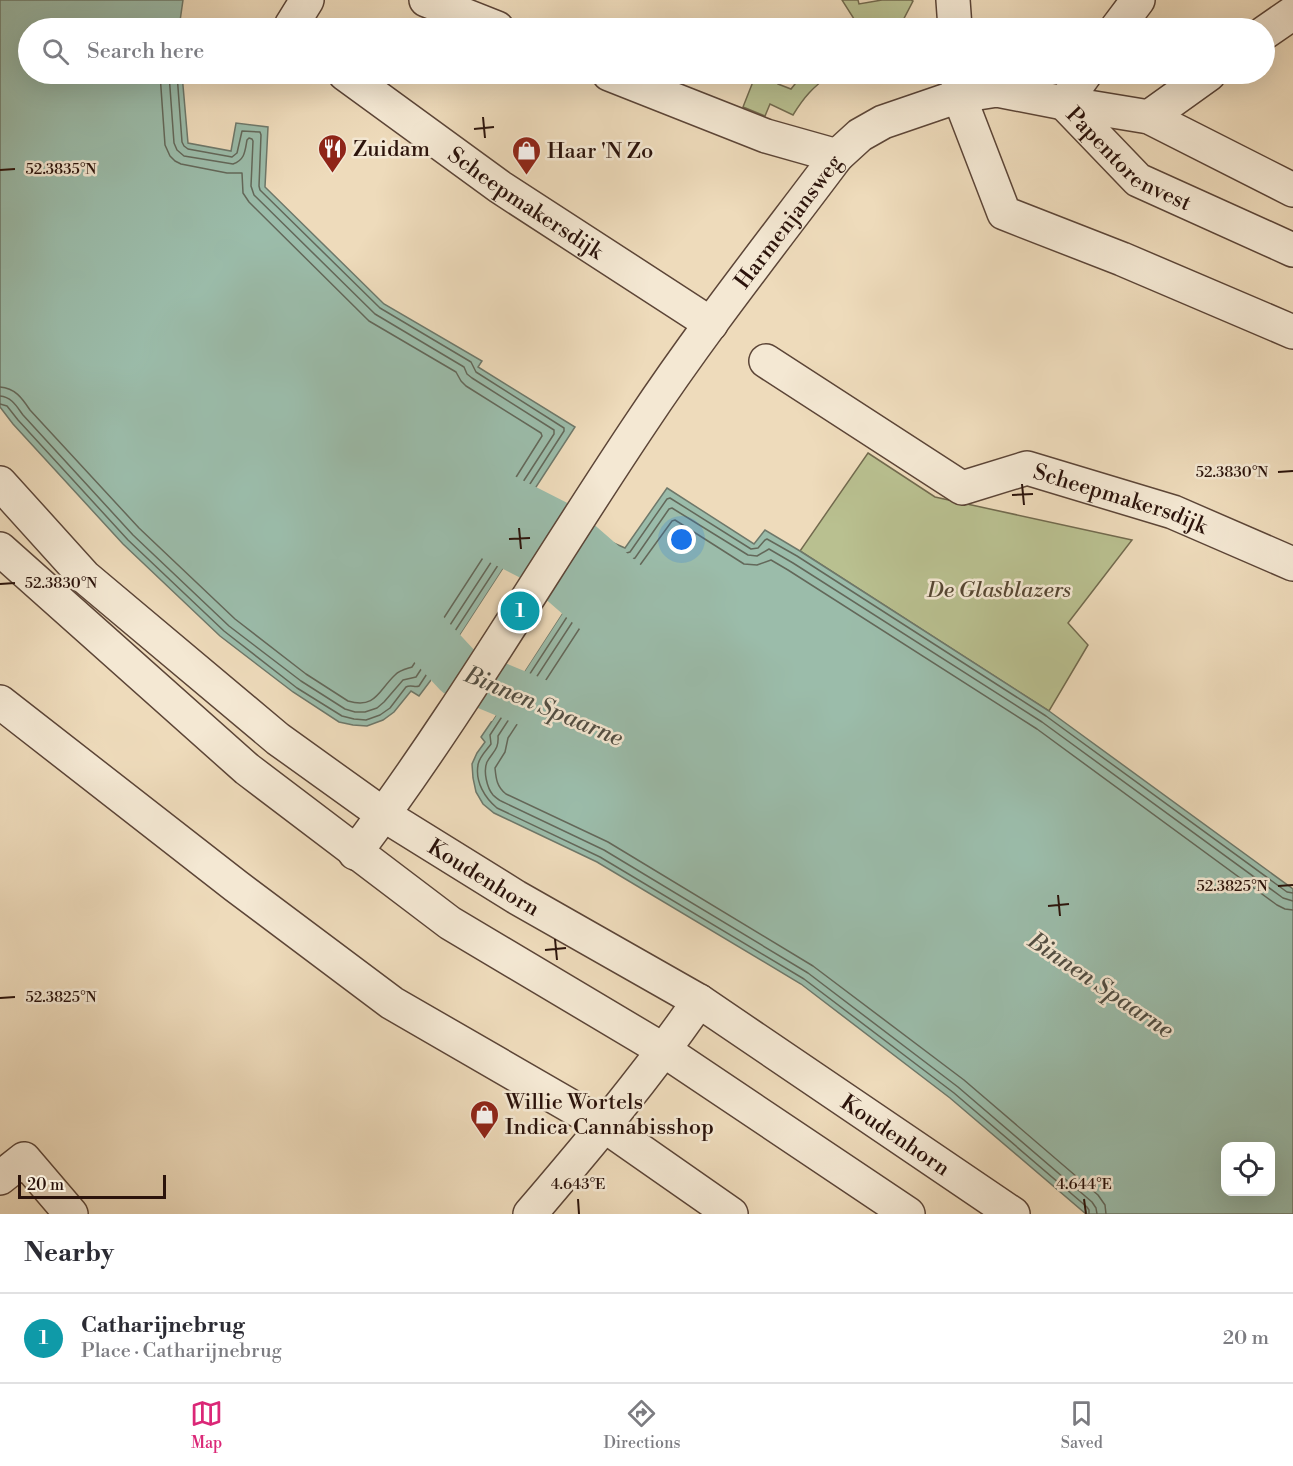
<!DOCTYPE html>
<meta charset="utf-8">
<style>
body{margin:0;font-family:"Libre Bodoni",serif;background:#f7f7f7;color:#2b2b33}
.controls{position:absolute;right:18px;bottom:18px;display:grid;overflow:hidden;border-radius:12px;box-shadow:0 6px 24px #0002}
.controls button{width:54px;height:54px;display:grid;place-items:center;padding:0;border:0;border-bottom:2px solid #e1e1e2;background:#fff;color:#2b2b33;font:30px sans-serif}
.scale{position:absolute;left:18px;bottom:15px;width:148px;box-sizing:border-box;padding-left:6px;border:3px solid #2b130b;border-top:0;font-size:16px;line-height:21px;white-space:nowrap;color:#2b130b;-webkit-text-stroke:4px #f4e8d3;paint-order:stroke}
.you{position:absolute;left:682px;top:540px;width:21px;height:21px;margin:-15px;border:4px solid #fff;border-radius:50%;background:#1a73e8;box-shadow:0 0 0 9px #1a73e833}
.badge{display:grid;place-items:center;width:39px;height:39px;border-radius:50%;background:#db2777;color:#fff;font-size:20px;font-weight:700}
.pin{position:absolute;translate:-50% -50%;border:3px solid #fff;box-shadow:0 2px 6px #0006}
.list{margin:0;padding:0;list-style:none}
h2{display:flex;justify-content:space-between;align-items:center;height:78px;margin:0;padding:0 24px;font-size:26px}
h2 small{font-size:20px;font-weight:400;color:#7c7c81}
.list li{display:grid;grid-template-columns:39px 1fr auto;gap:18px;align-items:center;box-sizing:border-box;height:90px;padding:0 24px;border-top:2px solid #e1e1e2}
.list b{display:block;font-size:22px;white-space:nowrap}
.list p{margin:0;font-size:20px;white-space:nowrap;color:#7c7c81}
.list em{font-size:20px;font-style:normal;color:#7c7c81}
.icon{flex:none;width:33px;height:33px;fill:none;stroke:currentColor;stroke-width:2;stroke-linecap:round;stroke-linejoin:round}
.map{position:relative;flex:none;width:1293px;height:1214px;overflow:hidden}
.search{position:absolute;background:#fff;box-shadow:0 6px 24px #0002;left:18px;right:18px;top:18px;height:66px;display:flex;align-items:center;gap:15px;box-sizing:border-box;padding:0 21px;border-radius:33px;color:#7c7c81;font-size:22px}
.sheet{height:168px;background:#fff}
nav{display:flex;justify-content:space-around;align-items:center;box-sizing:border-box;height:84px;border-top:2px solid #e1e1e2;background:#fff;font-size:16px;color:#7c7c81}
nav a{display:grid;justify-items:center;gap:3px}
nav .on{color:#db2777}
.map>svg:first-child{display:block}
.green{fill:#b9c090;stroke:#726a4e;stroke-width:1.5}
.water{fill:#9bbcaa;stroke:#6e786a;stroke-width:1.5;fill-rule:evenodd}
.pier{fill:#eedbbb}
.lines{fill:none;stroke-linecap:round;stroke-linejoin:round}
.shore{stroke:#63685a;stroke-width:1.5}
.canal{stroke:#9bbcaa;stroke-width:52}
.river{stroke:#9bbcaa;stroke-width:88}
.minor-casing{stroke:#5c4537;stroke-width:36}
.minor{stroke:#f4e8d3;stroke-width:33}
.ticks{fill:none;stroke:#2b130b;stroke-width:2}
.labels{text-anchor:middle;stroke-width:5;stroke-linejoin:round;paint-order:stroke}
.poi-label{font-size:22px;fill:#2b130b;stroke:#f4e8d3;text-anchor:start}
.street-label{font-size:22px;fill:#2b130b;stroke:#f4e8d3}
.park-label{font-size:22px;font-style:italic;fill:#564733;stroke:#f4e8d3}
.water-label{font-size:24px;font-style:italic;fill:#524e43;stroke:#f4e8d3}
.ticks-label{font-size:15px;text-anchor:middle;fill:#2b130b;stroke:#f4e8d3;stroke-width:5;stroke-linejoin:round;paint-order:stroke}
</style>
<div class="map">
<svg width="1293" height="1214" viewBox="0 0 1293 1214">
<rect width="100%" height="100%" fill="#eedbbb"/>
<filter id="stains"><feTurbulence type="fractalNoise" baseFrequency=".00333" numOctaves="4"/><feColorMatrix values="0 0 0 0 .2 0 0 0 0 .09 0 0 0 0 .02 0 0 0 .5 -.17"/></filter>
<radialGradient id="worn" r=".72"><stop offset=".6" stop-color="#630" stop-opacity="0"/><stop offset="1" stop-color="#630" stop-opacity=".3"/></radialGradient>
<path class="green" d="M842,0H858L859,4L882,0H911L913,1L899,28H847L856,22Z
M756,74H782L778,84L791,89L803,74H824L830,75C813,87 804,97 793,115L770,104L765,116L743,107Z
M868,453L935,497L1132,540L1068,623L1088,645L1049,711L800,551Z"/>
<path class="water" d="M0,0H183L179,28H28V74H182L188,143L231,151L236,123L268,127L265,187L384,304L482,361L478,367L575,427L534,490L548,500L431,680L419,696L411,691L394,712L383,720L367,726L353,725L339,722L293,692L220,636L123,544L13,424L0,407Z
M667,488L754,544L765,530L800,551L1049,711L1293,889V1214H1086L950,1098L801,984L597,862L494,813L483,804L476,792L473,778L472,764L477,753L485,742L481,737L492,721L609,541L625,548ZM1226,1146H1270V1192H1226Z"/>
<path class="pier" d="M548,500L550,502L432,683L431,680Z
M607,539L609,541L492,721H489Z"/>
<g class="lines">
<path class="shore" d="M0,387C15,388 22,398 30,410L139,528L235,619L306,674L348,701C376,709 378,691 395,675C400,670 406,669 412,667L516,507L512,494L513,482L542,436L541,433L466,386L461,381L456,372L369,321L249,202L243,193L242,173H227L181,164L175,161L170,156L165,145L160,74
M0,396C12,397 17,407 23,415L133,535L229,626L301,681L345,709L355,712H365L377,708L384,702L403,680L416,677L528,506C527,498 519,497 521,485L554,434V430L472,378L467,374L464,367L375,314L254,195L251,186L253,141L252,139L249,138L247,140C245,151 245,160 233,164L184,156L177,150L174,143L169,74
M0,404L7,406L18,420L128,540L224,631L297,688L342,716L354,719L366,720L380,715L390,708L406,687C411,684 415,688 419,686L538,504V501L529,493L528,487L564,431V428L476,372L471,362L380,308L260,190L259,186L261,135L260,132L242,131L237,153L232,157L188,149L184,146L182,142L177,74
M1089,1214V1210L1087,1207L954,1093L804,979L600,857L497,808C485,798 475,782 478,765C479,757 486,751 491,744L490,735L610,551L613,550L623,554L630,552L667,499L670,498L751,549L758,548L765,540L767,539L797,556L1046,716L1287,892L1293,893
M1097,1214L1096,1208L1092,1202L958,1087L808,973L604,850L501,801C500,801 494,796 493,795C487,788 483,771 487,762C493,751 499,750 498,736L613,560C621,557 625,564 635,558L669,509L672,508L748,555L757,556L769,549L793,563L1042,722L1283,898L1293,901
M1106,1214L1105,1205L1098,1195L964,1080L813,966L608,842L506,794C497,787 496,779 495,768L505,752L508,738L617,571L630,570L640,565L672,521L675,520L744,564L757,565L771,560L788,570L1037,729L1277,905L1285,909L1293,910"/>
<path class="canal" d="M397,605L459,672L577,721"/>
<path class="river" d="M417,476L547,542L678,656"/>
<defs>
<g id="minor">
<path d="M426,0L497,28"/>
<path d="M953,0L955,28"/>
<path d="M293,28L291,26L307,0"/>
<path d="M1117,28L1138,0"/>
<path d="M1264,33L1293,13"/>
<path id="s1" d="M345,74L500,187L711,324"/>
<path d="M609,74L766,136L837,156"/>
<path d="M958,74L959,96L1004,213L1122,259L1293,332"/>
<path id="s2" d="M1064,103L1138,180L1293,250"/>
<path d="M1064,103L1085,74"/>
<path d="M1149,117L1209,74"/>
<path id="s3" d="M766,361L962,488L1027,468L1173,512L1293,564"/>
<path id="s4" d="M0,483L85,577L278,739L384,815L516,897L699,1001L1013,1214"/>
<path d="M0,549L247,769L450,923L665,1051L908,1214"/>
<path d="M0,702L236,886L392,1003L605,1126L731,1214"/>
<path id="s5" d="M355,853C459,715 545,566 641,423C702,331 771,244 837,156L860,135L883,122L959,96L997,90L1064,103L1149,117L1293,190"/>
<path d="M0,1178L24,1159L71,1214"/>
<path d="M530,1214C589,1145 647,1076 699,1001"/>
</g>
</defs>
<use href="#minor" class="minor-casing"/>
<use href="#minor" class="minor"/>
</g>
<path class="ticks" d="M483,117L485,138M474,129L494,127M0,170L15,169M1278,472L1293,471M1022,484L1024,505M1012,495L1033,494M519,528L521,549M509,539L530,538M0,584L15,583M1278,886L1293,885M1058,895L1060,916M1048,906L1069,904M555,939L557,960M545,950L566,948M0,998L15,997M578,1199L579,1214M1084,1199L1086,1214"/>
<defs>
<symbol id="restaurant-pin" viewBox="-11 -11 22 30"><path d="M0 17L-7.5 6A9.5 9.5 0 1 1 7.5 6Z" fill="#8f2418" stroke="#f4e8d3"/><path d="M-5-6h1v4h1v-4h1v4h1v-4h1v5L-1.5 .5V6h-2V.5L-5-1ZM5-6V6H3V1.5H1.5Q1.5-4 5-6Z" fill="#fff"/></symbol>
<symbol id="shop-pin" viewBox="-11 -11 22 30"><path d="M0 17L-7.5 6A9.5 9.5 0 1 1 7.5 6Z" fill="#8f2418" stroke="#f4e8d3"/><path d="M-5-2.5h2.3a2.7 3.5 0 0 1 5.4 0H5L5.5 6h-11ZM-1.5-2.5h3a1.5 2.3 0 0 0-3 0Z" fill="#fff"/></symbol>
</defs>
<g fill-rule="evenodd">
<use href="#restaurant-pin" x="316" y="132" width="33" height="45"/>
<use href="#shop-pin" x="510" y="134" width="33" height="45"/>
<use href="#shop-pin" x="468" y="1098" width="33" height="45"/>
</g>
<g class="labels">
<g class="poi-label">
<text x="353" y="156">Zuidam</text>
<text x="547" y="158">Haar 'N Zo</text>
<text x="505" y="1109">Willie Wortels<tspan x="505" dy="25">Indica Cannabisshop</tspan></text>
</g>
<g class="street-label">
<text dy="8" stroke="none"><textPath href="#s2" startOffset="87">Papentorenvest</textPath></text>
<text dy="8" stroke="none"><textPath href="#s1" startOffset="222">Scheepmakersdijk</textPath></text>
<text dy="8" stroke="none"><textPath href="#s5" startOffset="766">Harmenjansweg</textPath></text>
<text dy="8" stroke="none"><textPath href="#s3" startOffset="400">Scheepmakersdijk</textPath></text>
<text dy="8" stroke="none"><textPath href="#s4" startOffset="627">Koudenhorn</textPath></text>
<text dy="8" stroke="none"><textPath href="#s4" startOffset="1113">Koudenhorn</textPath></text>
</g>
<g class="park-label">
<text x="999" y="597">De Glasblazers</text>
</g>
<g class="water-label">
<text transform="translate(544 706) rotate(23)" y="8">Binnen Spaarne</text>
<text transform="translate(1101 985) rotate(34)" y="8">Binnen Spaarne</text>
</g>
</g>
<g class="ticks-label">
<text x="61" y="174">52.3835°N</text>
<text x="1232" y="477">52.3830°N</text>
<text x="61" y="588">52.3830°N</text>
<text x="1232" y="891">52.3825°N</text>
<text x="61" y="1002">52.3825°N</text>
<text x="578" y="1189">4.643°E</text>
<text x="1084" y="1189">4.644°E</text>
</g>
<rect width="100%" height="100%" filter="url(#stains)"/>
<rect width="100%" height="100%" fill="url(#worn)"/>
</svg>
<div class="controls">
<button><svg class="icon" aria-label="locate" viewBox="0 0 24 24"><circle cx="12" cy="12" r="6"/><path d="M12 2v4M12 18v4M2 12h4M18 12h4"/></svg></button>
</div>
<div class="scale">20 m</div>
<div class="you"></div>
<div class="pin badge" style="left:520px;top:611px;background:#0f9aa8">1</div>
<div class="search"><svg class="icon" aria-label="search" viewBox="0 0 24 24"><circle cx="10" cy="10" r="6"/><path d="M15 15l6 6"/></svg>Search here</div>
</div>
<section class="sheet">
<h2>Nearby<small></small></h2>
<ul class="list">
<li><span class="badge" style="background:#0f9aa8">1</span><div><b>Catharijnebrug</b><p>Place · Catharijnebrug</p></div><em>20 m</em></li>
</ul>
</section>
<nav>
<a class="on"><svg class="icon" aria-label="map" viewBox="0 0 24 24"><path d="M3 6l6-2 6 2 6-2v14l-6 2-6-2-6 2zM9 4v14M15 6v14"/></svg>Map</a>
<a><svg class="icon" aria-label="directions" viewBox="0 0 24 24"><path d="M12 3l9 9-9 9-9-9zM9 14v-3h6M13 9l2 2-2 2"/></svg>Directions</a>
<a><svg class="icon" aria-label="saved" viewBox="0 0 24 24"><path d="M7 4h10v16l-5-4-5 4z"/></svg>Saved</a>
</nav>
